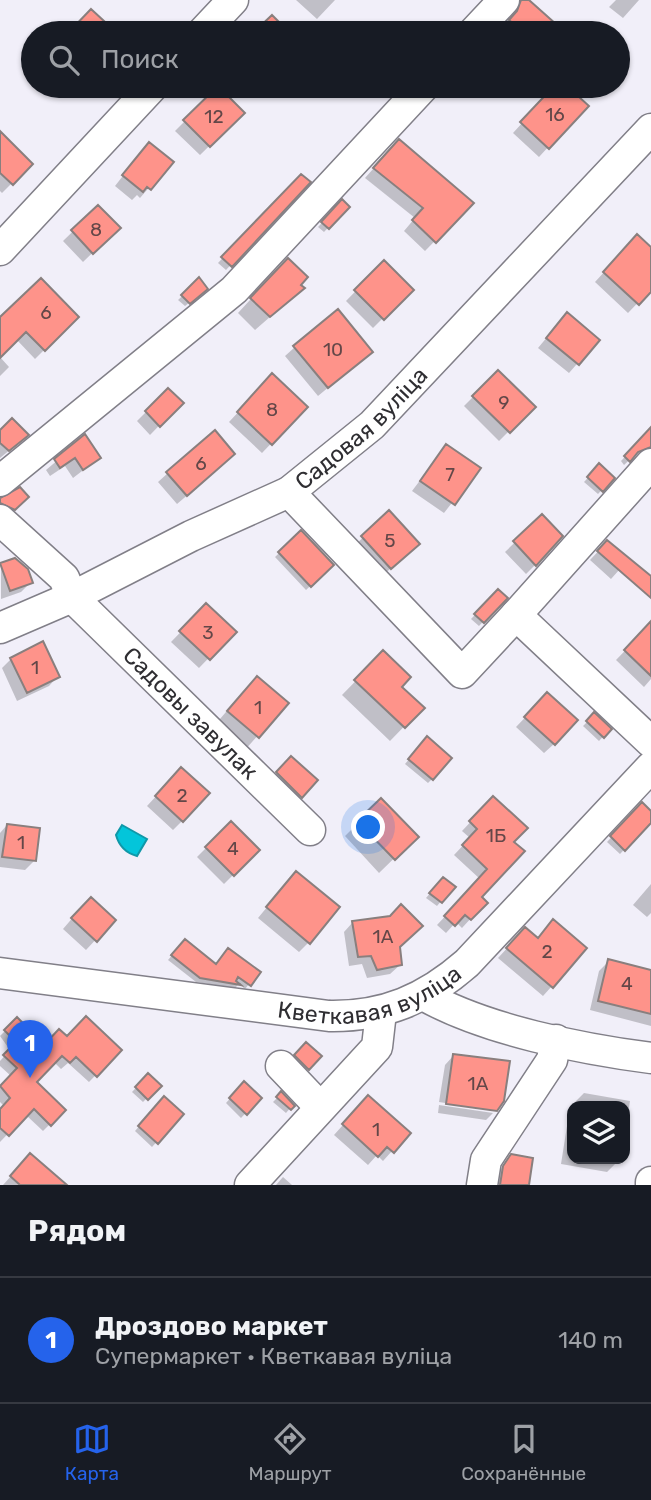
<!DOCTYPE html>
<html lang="ru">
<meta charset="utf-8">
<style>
body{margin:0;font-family:Rubik,sans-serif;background:#242831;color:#f1f3f6}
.controls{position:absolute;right:21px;bottom:21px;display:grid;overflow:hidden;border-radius:14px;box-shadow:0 2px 5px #0004}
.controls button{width:63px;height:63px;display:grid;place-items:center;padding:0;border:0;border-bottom:2px solid #363941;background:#171b24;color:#f1f3f6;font:35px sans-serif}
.you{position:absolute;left:369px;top:828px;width:24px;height:24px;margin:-18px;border:5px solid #fff;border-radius:50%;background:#1a73e8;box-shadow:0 0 0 10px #1a73e833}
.badge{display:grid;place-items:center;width:46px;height:46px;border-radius:50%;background:#2563eb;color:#fff;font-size:23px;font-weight:700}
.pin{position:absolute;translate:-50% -58px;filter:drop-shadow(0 2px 4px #0008)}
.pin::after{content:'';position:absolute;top:37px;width:24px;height:21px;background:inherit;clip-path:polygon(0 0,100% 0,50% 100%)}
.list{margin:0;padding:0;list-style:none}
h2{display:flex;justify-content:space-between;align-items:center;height:91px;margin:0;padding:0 28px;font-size:30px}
h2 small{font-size:23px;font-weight:400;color:#9ea1a6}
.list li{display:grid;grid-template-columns:46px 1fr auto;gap:21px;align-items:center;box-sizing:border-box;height:126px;padding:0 28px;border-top:2px solid #363941}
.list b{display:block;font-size:26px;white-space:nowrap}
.list p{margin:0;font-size:23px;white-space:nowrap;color:#9ea1a6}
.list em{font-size:23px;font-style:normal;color:#9ea1a6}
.icon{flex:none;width:38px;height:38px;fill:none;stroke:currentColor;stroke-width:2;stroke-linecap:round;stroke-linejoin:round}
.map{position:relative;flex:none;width:651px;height:1185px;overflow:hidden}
.search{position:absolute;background:#171b24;box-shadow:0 2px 5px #0004;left:21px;right:21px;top:21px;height:77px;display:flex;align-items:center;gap:18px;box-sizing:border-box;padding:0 24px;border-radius:38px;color:#9ea1a6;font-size:26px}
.sheet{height:217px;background:#171b24}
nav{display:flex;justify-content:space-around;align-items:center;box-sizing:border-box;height:98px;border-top:2px solid #363941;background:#171b24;font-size:19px;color:#9ea1a6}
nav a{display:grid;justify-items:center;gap:4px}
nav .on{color:#2563eb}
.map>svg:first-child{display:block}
.water{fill:#03c5da;stroke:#1098a8;stroke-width:2}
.shadow{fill:#0003}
.building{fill:#fe938a;stroke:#897f7e;stroke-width:2}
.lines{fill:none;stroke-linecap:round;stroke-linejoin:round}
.minor-casing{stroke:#817f88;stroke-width:33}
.minor{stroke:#fff;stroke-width:30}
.labels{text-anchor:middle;stroke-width:7;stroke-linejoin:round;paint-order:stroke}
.number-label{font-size:19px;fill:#634748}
.street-label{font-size:23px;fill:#2f2e32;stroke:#fefefe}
</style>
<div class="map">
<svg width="651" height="1185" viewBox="0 0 651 1185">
<rect width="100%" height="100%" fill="#f1eff9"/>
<path class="water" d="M122,825L147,839L137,856C126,853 119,846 116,835Z"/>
<path class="shadow" d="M296,0H335L317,19Z
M520,0H526L561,31L504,33L501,30Z
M616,0H639L623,18L609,7Z
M556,86H564L586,106L539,157L513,133Z
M218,88L243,113L200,155L175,131Z
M0,134L31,164L2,193L0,191Z
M390,150L472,203L425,251L404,231L415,218L365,178Z
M140,154L171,162L140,198L137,195L132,200L115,186Z
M301,176L308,182L226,270L218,263Z
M342,202L348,207L324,232L318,227Z
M98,207L118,228L83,262L63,241Z
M628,246L651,249V289L628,313L595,282Z
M384,262L411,290L373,328L346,301Z
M274,274L302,289L255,330L238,313Z
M199,280L202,293L185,306L178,300Z
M77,317L35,359L16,339L0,355V320Z
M558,324L598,340L569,373L538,348Z
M295,347L371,352L318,396L285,356Z
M0,357L9,367L0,376Z
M498,372L533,407L499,441L464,406Z
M272,376L306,407L262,453L229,422Z
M168,390L181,403L150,435L137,421Z
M0,432L17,444L0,458Z
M645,436L651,447L639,451L624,465L621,461Z
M85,437L99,458L73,478L65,466L50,476L46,470Z
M446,446L479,468L444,513L412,491Z
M224,464L177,504L158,482L168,473Z
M599,466L613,478L598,494L584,482Z
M389,513L408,553L381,577L353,547Z
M542,516L535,565L526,574L505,552Z
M301,532L332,565L306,590L275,557Z
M607,542L628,560L611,579L590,560Z
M1,565L31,582L21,592L1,599Z
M498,591L505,598L479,626L471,619Z
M206,606L234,632L199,668L171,642Z
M651,624V679L644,687L616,660Z
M383,653L400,687L422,708L390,741L342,695Z
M11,659L58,676L49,686L17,701L2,668Z
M243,692L287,703L244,751L214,726Z
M538,704L554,744L544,753L516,727Z
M594,715L610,729L599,741L583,726Z
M423,743L432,779L428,783L405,764Z
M282,767L301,796L291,806L268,783Z
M172,779L182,821L173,830L147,806Z
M493,798L512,842L479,897L485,903L462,928L456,922L446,933L437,925L480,879L454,855L470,838L462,831Z
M642,805L651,813V821L620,854L607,842Z
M359,822L416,837L379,873L345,836Z
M231,823L258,850L224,884L197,857Z
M7,825L34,861L25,870L0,867V833Z
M287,883L308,943L299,952L258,918Z
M439,883L453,887L437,906L426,898Z
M651,884V913L647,917L633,905Z
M81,908L114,920L86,950L63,929Z
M353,922L399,947L400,965L390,974L367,978L362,964L349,966L344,932Z
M525,929L537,939L544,931L552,986L543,996L498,958Z
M181,945L216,966L259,972L245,989L239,984L235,988L196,982L168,960Z
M609,961L651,972V1026L590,1010L599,971Z
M17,1019L44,1047L67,1038L120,1050L89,1082L68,1063L61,1069L54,1062L34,1082L64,1110L43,1131L26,1115L0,1142V1111L4,1106L0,1102V1088L11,1076L0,1066V1061L10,1050L0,1036Z
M306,1044L319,1056L304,1073L291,1060Z
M454,1055L508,1063L502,1101L495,1111L439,1102L445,1065Z
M148,1075L159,1086L143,1102L132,1092Z
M244,1083L260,1098L241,1118L226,1103Z
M584,1093L630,1101L625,1134V1106H572V1159H620L607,1172L561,1164L570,1107Z
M281,1094L292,1106L286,1113L273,1102Z
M164,1098L182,1114L152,1147L135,1131Z
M439,1105L493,1113L486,1120L438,1113Z
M359,1107L392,1151L383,1161L377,1155L368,1165L334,1135Z
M507,1160L527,1185H497L499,1172Z
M21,1165L50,1185H3Z
M283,1177L292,1185H276Z"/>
<path class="building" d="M521,0H529L566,33H524L509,20L517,11Z
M91,9L117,33H68Z
M272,15L290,33H253Z
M218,86L245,113L210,147L183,120Z
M554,86H567L589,106L549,149L520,122Z
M0,131L33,164L13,185L0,173Z
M399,139L474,203L436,243L412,220L423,208L373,168Z
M149,142L174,162L151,190L147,187L143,192L122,175Z
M301,174L311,182L232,267L221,257Z
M342,199L350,207L329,229L321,222Z
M98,205L121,228L93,254L71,230Z
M637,234L651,247V292L639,305L603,272Z
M288,258L308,277L301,285L305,288L270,317L250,298Z
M384,260L414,290L384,320L354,290Z
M199,277L208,289L190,304L181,295Z
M41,278L79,317L45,351L26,332L0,358V317Z
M338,309L373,352L328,388L293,346Z
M567,312L600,340L579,365L546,338Z
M498,370L536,407L510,433L472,396Z
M272,373L308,407L272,445L237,412Z
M168,388L184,403L160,427L145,411Z
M12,418L29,435L9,451L0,443V430Z
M651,427V447L638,452L630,462L624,456Z
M215,430L235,454L187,496L166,472Z
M85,434L101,458L83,470L75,458L60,468L54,459Z
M446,444L481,468L455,505L420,481Z
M599,463L615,478L603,492L587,477Z
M20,487L29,497L15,510L0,503V498Z
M389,510L420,544L391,569L361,536Z
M542,514L563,536L536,566L513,541Z
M301,530L334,565L311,587L278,552Z
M607,540L651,576V598L597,551Z
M15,558L28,569L33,583L10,591L0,563Z
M498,589L508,598L484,623L474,614Z
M206,603L237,632L210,660L179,631Z
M651,621V676L624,650Z
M43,641L60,677L27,693L10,658Z
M383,650L411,677L402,687L425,708L405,728L354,680Z
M257,676L289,703L259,738L227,711Z
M547,692L578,720L555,745L524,717Z
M594,712L612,729L604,738L586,721Z
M427,736L452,758L433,780L408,759Z
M291,756L318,780L302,798L276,772Z
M181,767L210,793L183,822L155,796Z
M493,796L528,828L514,842L525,851L482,897L488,903L471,920L465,915L455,926L444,916L487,869L462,845L477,829L469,821Z
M381,798L419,837L395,860L357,821Z
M642,802L651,811V823L625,851L610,836Z
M231,821L260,850L234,876L205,847Z
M7,824L40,828L36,861L2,857Z
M296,871L340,907L310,944L266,907Z
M443,877L456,887L442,903L429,893Z
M91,897L116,920L97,942L71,918Z
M401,904L423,926L400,947L402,965L377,970L371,956L358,957L352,921L390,916Z
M553,919L587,948L553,988L506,948L525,927L538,938Z
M185,939L216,964L228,948L261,972L251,986L238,977L236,981L241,985L200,978L171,955Z
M608,959L651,970V1014L598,1001Z
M86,1016L122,1050L97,1077L76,1057L70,1063L62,1056L37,1082L66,1110L51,1126L34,1109L9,1136L0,1128V1109L10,1098L0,1086L17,1068L3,1055L16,1042L4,1030L17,1017L44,1045L59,1029L67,1036Z
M306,1042L322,1056L309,1070L294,1055Z
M453,1054L510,1061L504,1101L497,1111L446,1104Z
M148,1073L162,1086L148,1100L135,1087Z
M244,1081L262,1098L247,1115L229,1098Z
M281,1091L295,1106L291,1110L276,1097Z
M368,1095L411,1133L394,1153L387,1147L378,1157L342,1124Z
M164,1096L184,1114L158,1144L138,1126Z
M30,1153L67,1185H20L10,1176Z
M511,1154L533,1158L529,1185H500L503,1166Z"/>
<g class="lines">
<defs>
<g id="minor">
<path d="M202,33L233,0"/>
<path d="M473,33L504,0"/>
<path d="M0,250L153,86"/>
<path d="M0,481L234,290L424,86"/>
<path d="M289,492L462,673L516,615L651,742"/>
<path id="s1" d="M0,520L64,578L72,597L310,830"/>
<path d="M516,615L651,464"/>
<path id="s2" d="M0,628L72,597L191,536L289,492L372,425L651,129"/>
<path id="s3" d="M0,973L329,1016C384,1017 426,999 467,963L651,767"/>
<path d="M425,996C486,1030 581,1049 651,1058"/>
<path d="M281,1066L320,1107"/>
<path d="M250,1185L377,1047L381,1012"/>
<path d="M482,1185L486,1160L552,1060L556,1040"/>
<path d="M651,1185V1182"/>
</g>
</defs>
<use href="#minor" class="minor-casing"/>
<use href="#minor" class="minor"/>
</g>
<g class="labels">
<g class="number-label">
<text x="555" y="121">16</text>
<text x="214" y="123">12</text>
<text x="96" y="236">8</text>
<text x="46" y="319">6</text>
<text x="333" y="356">10</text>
<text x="504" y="409">9</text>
<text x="272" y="416">8</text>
<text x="201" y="470">6</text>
<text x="450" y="481">7</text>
<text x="390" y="547">5</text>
<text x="208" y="639">3</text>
<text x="35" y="674">1</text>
<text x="258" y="714">1</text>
<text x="182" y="802">2</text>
<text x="496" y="842">1Б</text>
<text x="21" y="849">1</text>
<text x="233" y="855">4</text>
<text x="383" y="943">1А</text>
<text x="547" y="958">2</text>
<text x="627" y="990">4</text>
<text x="478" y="1090">1А</text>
<text x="376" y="1136">1</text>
</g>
<g class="street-label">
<text dy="8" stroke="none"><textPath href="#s2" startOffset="416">Садовая вуліца</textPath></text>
<text dy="8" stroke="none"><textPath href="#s1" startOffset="273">Садовы завулак</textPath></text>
<text dy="8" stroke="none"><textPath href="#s3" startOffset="376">Кветкавая вуліца</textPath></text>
</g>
</g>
</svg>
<div class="controls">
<button><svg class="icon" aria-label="layers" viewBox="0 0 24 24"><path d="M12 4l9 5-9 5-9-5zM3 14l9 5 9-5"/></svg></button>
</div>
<div class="you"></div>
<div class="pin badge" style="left:30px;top:1078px">1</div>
<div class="search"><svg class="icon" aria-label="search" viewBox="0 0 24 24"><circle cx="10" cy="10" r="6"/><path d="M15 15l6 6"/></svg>Поиск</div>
</div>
<section class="sheet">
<h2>Рядом<small></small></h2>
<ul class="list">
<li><span class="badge">1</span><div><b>Дроздово маркет</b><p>Супермаркет · Кветкавая вуліца</p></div><em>140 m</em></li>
</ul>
</section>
<nav>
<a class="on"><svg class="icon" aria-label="map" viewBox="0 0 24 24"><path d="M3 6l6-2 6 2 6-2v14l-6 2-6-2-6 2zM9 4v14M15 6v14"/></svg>Карта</a>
<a><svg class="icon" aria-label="directions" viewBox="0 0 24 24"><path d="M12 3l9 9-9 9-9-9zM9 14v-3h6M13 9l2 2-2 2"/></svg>Маршрут</a>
<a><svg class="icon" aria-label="saved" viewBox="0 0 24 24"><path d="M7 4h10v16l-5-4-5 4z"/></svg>Сохранённые</a>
</nav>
